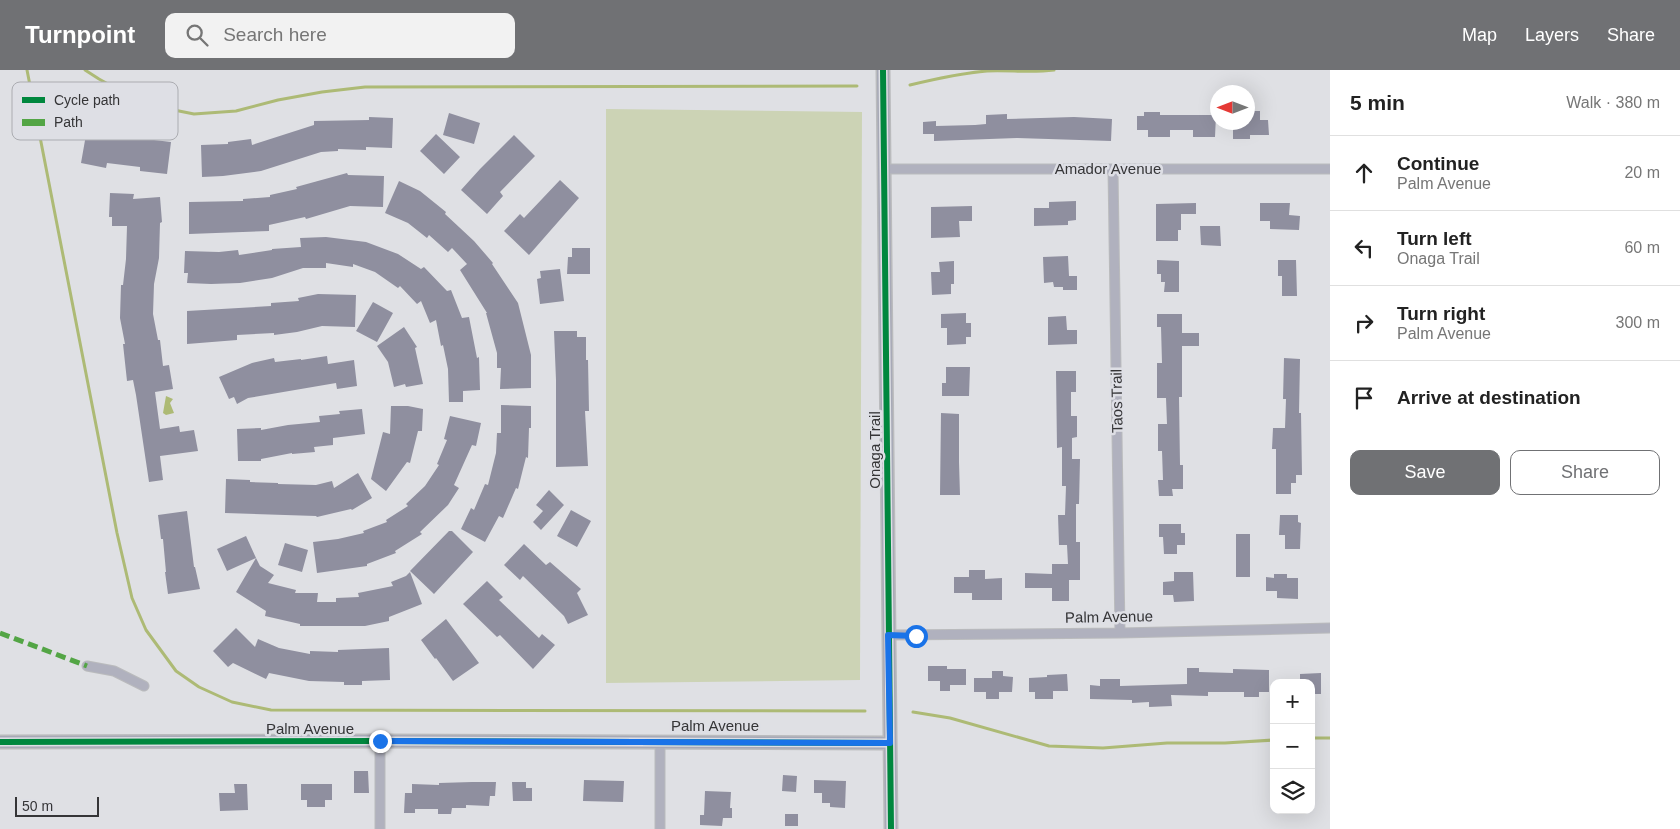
<!DOCTYPE html>
<meta charset="utf-8">
<style>
body{margin:0;font-family:Helvetica,sans-serif;background:#f2f2f2;color:#222}
.controls{position:absolute;right:15px;bottom:15px;display:grid;overflow:hidden;border-radius:10px;box-shadow:0 5px 20px #0002}
.controls button{width:45px;height:45px;display:grid;place-items:center;padding:0;border:0;border-bottom:1px solid #e0e0e0;background:#fff;color:#222;font:25px sans-serif}
.compass{position:absolute;left:1210px;top:15px;width:45px;height:45px;border-radius:50%;background:#fff;box-shadow:0 5px 20px #0002;rotate:270deg}
.scale{position:absolute;left:15px;bottom:12px;width:84px;box-sizing:border-box;padding-left:5px;border:2px solid #353537;border-top:0;font-size:14px;line-height:18px;white-space:nowrap;color:#353537;-webkit-text-stroke:4px #dedfe5;paint-order:stroke}
.stop{position:absolute;width:15px;height:15px;margin:-11px;border:4px solid #1a73e8;border-radius:50%;background:#fff}
.stop.end{background:#1a73e8;border-color:#fff;box-shadow:0 1px 5px #0008}
.list{margin:0;padding:0;list-style:none}
h2{display:flex;justify-content:space-between;align-items:center;height:65px;margin:0;padding:0 20px;font-size:21px}
h2 small{font-size:16px;font-weight:400;color:#767676}
.list li{display:grid;grid-template-columns:32px 1fr auto;gap:15px;align-items:center;box-sizing:border-box;height:75px;padding:0 20px;border-top:1px solid #e0e0e0}
.list b{display:block;font-size:19px;white-space:nowrap}
.list p{margin:0;font-size:16px;white-space:nowrap;color:#767676}
.list em{font-size:16px;font-style:normal;color:#767676}
.actions{display:flex;gap:10px;padding:15px 20px}
.actions a{flex:1;padding:11px 0;border:1px solid #707174;border-radius:10px;text-align:center;font-size:18px;color:#707174}
.actions .main{background:#707174;color:#fff}
.icon{flex:none;width:28px;height:28px;fill:none;stroke:currentColor;stroke-width:2;stroke-linecap:round;stroke-linejoin:round}
.map{position:relative;flex:none;width:1330px;height:759px;overflow:hidden}
header{display:flex;align-items:center;gap:30px;box-sizing:border-box;height:70px;padding:0 25px;background:#707174;color:#fff}
header strong{font-size:24px}
nav{display:flex;gap:28px;margin-inline-start:auto;font-size:18px}
.search{width:350px;height:45px;background:#f2f2f2;display:flex;align-items:center;gap:12px;box-sizing:border-box;padding:0 18px;border-radius:10px;color:#767676;font-size:19px}
main{display:flex}
aside{flex:1;background:#fff}
.map>svg:first-child{display:block}
.green{fill:#ccd3b5}
.water{fill:#adba75}
.lines{fill:none;stroke-linecap:round;stroke-linejoin:round}
.stream{stroke:#adba75;stroke-width:3}
.building{fill:#8f8f9f}
.street-casing{stroke:#babbbd;stroke-width:11}
.secondary-casing{stroke:#babbbd;stroke-width:15}
.street{stroke:#b0b1be;stroke-width:9}
.secondary{stroke:#a7a9b7;stroke-width:12}
.quiet{stroke:#53a545;stroke-width:5;stroke-dasharray:10 5;stroke-linecap:butt}
.cycleway-casing{stroke:#dedfe5;stroke-width:9}
.cycleway{stroke:#00873e;stroke-width:6}
.route{stroke:#1a73e8;stroke-width:6}
.labels{text-anchor:middle;stroke-width:5;stroke-linejoin:round;paint-order:stroke}
.street-label{font-size:15px;fill:#353537;stroke:#dedfe5}
.key{fill:#dedfe5;stroke:#abacb1;stroke-width:1}
.key-label{font-size:14px;fill:#353537}
</style>
<header>
<strong>Turnpoint</strong>
<div class="search"><svg class="icon" aria-label="search" viewBox="0 0 24 24"><circle cx="10" cy="10" r="6"/><path d="M15 15l6 6"/></svg>Search here</div>
<nav><a>Map</a><a>Layers</a><a>Share</a></nav>
</header>
<main>
<div class="map">
<svg width="1330" height="759" viewBox="0 0 1330 759">
<rect width="100%" height="100%" fill="#dfe0e4"/>
<path class="green" d="M606,39L862,42L860,610L606,613Z"/>
<path class="water" d="M166,326L173,329L170,333L174,343L166,345L163,343Z"/>
<g class="lines">
<path class="stream" d="M27,0L117,463L132,528L146,560L176,601L199,617L232,632L271,640L865,641
M85,0L99,9L144,34L194,44L236,41L278,30L322,22L365,17L857,16
M910,15C935,9 961,3 987,1C1010,0 1032,3 1054,0
M913,642L950,648L1049,676L1103,678L1167,673H1225L1274,670
M1311,668H1330"/>
</g>
<path class="building" d="M1248,41H1260V50H1268L1269,65H1250V69H1233V52H1248Z
M1144,42H1160V45H1216L1215,67H1193V60H1170V67H1148V60H1137V46H1144Z
M449,43L480,53L474,74L443,65Z
M1007,44V49L1074,47L1112,49L1111,71L1017,68L934,71V64H923V52L936,51V56L975,55L986,54V45Z
M369,47L393,48L392,78L366,77V80L338,79V81L321,82L261,101L223,106L202,107L201,75L228,74V72L251,69L252,75L314,55V51L369,50Z
M87,59L112,64V65L171,72L167,104L140,101V97L107,93L106,98L81,93Z
M436,64L460,87L444,104L420,81Z
M514,65L535,86L500,122L503,126L487,144L461,120L480,99Z
M347,103L348,105L384,106L383,137L350,136L306,149L305,147L269,155V161L189,164V132L243,131V129L270,127V125L297,119L296,117Z
M560,110L579,128L529,185L504,161L520,144L524,148Z
M399,111L420,121L446,142L445,144L474,171L493,193L492,194L518,233L531,285V318L500,319L501,298H497V283L486,243H487L460,200L467,194L452,178L448,182L429,165L427,168L408,153L385,143Z
M110,123L134,124L133,129L160,127L162,152L160,153L159,188L154,214L153,244L158,270H160L163,296L169,295L173,319L155,322L160,359L179,356L180,362L194,360L198,381L160,386L163,410L149,412L136,325L133,310L127,311L123,274H125L120,248L121,215H123L126,189L127,156H112V147H109Z
M1076,131V150L1068,151V155L1034,156V138H1049V132Z
M1196,133V144H1181V160H1178V171H1156V134Z
M1260,133H1290L1289,145L1300,146L1299,160L1270,159V151H1260Z
M972,136V151H959L960,167L931,168V137Z
M1200,156H1220L1221,176L1201,175Z
M326,167L366,172L398,184L421,199L424,197L447,221L451,220L462,248L469,247L477,288L479,287L480,320L463,321V332H449L448,299L443,275L441,276L436,250L430,253L421,231L417,234L400,216L398,218L375,202L353,194V197L326,193V198H303L272,208L240,213L211,214L187,213L188,203H184L185,181L219,182L238,180L239,185L272,180V179L301,177L300,168Z
M572,178H590V204H567L568,187H572Z
M1068,186L1069,206H1077V220H1063V217H1054L1053,212L1044,213L1043,187Z
M1157,190L1179,191V222H1164L1165,212H1161V204H1157Z
M1278,190H1296L1297,226H1282V206H1278Z
M954,191V214H951V224L932,225L931,202H940L939,192Z
M560,199L564,231L540,234L537,209L541,208L540,201Z
M318,224L356,225L355,257L322,256L297,262L274,265V263L237,265V270L187,274V241L271,236V233L299,231L298,228Z
M373,232L393,243L377,272L356,261Z
M966,243V253H971V267H966V274L947,275V258H941V244Z
M1157,244H1182V263H1199V276H1182V327H1179L1180,395H1183V419H1172L1173,426H1159L1158,410H1163L1162,381H1158V354H1167L1166,328H1157V293H1162L1161,257H1157Z
M1066,246L1067,260H1077V274L1048,275V247Z
M404,257L417,277L415,278L423,314L406,317L405,314L394,317L388,292L377,276Z
M554,261H577V267H586V290H588L589,341H585L588,396L556,397V310Z
M327,286L328,294L354,290L357,316L337,319L336,313L248,328L237,334L234,327L229,329L219,307L252,293L274,288L275,292L301,289V290Z
M1284,288L1300,289L1299,343H1301L1302,405H1296V413H1291V424H1276V379H1272L1273,358H1285L1286,329H1283Z
M946,297H970L969,326H942V313H946Z
M1056,301H1076V322H1071V346H1077V367L1072,368V389H1080L1079,434H1076V472H1080V510H1069V531H1052V518H1025V503L1052,504V494H1068L1067,475H1059L1058,445H1065L1066,416H1062V377L1057,378Z
M501,335L531,336V358H529L528,388L526,387L518,419L516,418L503,448L499,446L485,472L461,459L471,438L474,440L485,414L488,415L496,383L497,363H501Z
M391,336H408L423,339L422,361H418L410,393L407,392L386,421L371,409L383,362L390,364Z
M362,339L365,364L333,368V375L314,377L315,382L292,384V383L261,389V391H238L237,359L261,358V360L288,355L320,352L319,346L340,344L339,341Z
M941,343L959,344V392L960,425H940Z
M450,346L481,353L476,376L472,375L454,415L459,418L448,435L420,462L422,464L395,481L396,483L367,494V496L317,503L313,472L338,469L364,463L363,461L387,452L386,450L408,436L406,434L425,416L439,395L437,394L447,370L444,369Z
M358,403L372,428L352,440L351,439L317,447L316,446L225,443L226,409L250,410V412L278,413V414L316,415L332,411L334,418Z
M549,420L564,435L541,460L533,452L543,441L536,435Z
M571,440L591,451L577,477L557,466Z
M187,441L194,497H195L200,519L168,524L165,502H166L163,469H161L158,445Z
M1280,445H1298V452L1301,453L1300,479H1285V465H1279Z
M1159,454H1181V463H1185V475H1177V484H1164L1163,467H1159Z
M449,461H452L473,482L434,524L410,501Z
M1236,464H1250V507H1236Z
M246,466L256,488L227,501L217,479Z
M285,473L308,480L302,502L278,495Z
M524,474L546,495L550,492L581,519L577,523L588,545L568,554L564,546L523,506L520,510L504,495Z
M256,488L260,496L274,505L268,513L296,520L295,523H318L317,532H336V528L359,527L358,523L393,516L391,512L406,506L410,502L422,534L389,547V551L365,556H300V554L265,546L266,541L236,522Z
M969,500H985V509L1002,508V530H972V523H954V507H969Z
M1174,502H1193L1194,531L1174,532L1173,525H1163V512L1174,511Z
M1274,504H1287V508H1298V529L1277,528V521H1266V507L1274,508Z
M487,511L503,527L499,530L520,550L539,568L542,564L555,575L533,599L500,565L497,567L463,534Z
M446,549L479,593L453,611L436,588L435,589L421,570Z
M236,558L255,577L258,569L279,578L310,584V581L338,582V580L389,578L390,610L362,611V615H344V612L309,611L269,603L266,609L233,593L228,597L213,581Z
M928,596H947V599H966V615H950V621H940V611H928Z
M1187,598H1199V602L1233,603V599L1269,600V622H1259V627H1244V622H1208V626L1171,625L1172,636L1149,637V632L1132,633V630L1090,629V615L1100,616V609H1120V616L1187,614Z
M992,601H1003V606L1013,607L1012,622H999V629H986V622H974V608H992Z
M1321,603V624H1311V613H1300V604Z
M1067,604L1068,621H1053V629H1035V622H1029V608L1047,607V605Z
M354,701H368L369,723H354Z
M783,705L797,706L796,722L782,721Z
M584,710L624,711L623,732L583,731Z
M814,710L846,711L845,738L830,737V733H822V723H814Z
M472,712H496L495,726H490L489,736L466,735V738H452L451,744H438V739H415V743H404L405,723H412V714L439,715V713Z
M512,712H526V718H532V731H513Z
M234,714H247L248,740L220,741L219,723H235Z
M301,714H332V730H325V737H307V730H301Z
M705,721L731,722L730,738H732V748H723L722,756L700,755V745H704Z
M785,744H798V756H785Z"/>
<g class="lines">
<defs>
<path id="street" d="M885,99H1330
M1113,99L1120,563
M888,565L1120,563L1330,558
M87,596L114,601L144,616
M380,671V759
M660,759V672"/>
<path id="secondary" d="M883,0L891,759
M0,672L380,671L890,673"/>
</defs>
<use href="#street" class="street-casing"/>
<use href="#secondary" class="secondary-casing"/>
<use href="#street" class="street"/>
<use href="#secondary" class="secondary"/>
<path class="quiet" d="M0,563L87,596"/>
<defs>
<path id="cycleway" d="M883,0L891,759
M0,672L380,671L890,673"/>
</defs>
<use href="#cycleway" class="cycleway-casing"/>
<use href="#cycleway" class="cycleway"/>
</g>
<g class="lines">
<path class="route" d="M380,671L890,673L888,565L916,566"/>
</g>
<g class="labels">
<g class="street-label">
<text x="1108" y="104">Amador Avenue</text>
<text transform="translate(1117 331) rotate(-91)" y="5">Taos Trail</text>
<text transform="translate(875 380) rotate(-90)" y="5">Onaga Trail</text>
<text transform="translate(1109 547) rotate(-1)" y="5">Palm Avenue</text>
<text x="715" y="661">Palm Avenue</text>
<text x="310" y="664">Palm Avenue</text>
</g>
</g>
<rect x="12" y="12" width="166" height="58" rx="8" class="key"/>
<rect x="22" y="27" width="23" height="6" fill="#00873e"/>
<rect x="22" y="49" width="23" height="7" fill="#53a545"/>
<g class="key-label">
<text x="54" y="35">Cycle path</text>
<text x="54" y="57">Path</text>
</g>
</svg>
<div class="controls">
<button>+</button>
<button>−</button>
<button><svg class="icon" aria-label="layers" viewBox="0 0 24 24"><path d="M12 4l9 5-9 5-9-5zM3 14l9 5 9-5"/></svg></button>
</div>
<svg class="compass" viewBox="-18 -18 36 36"><path d="M0-13l5 13h-10z" fill="#e53935"/><path d="M0 13l5-13h-10z" fill="#767676"/></svg>
<div class="scale">50 m</div>
<div class="stop" style="left:916px;top:566px"></div>
<div class="stop end" style="left:380px;top:671px"></div>
</div>
<aside>
<h2>5 min<small>Walk · 380 m</small></h2>
<ul class="list">
<li><svg class="icon" aria-label="ahead" viewBox="0 0 24 24"><path d="M12 20V5M6 11l6-6 6 6"/></svg><div><b>Continue</b><p>Palm Avenue</p></div><em>20 m</em></li>
<li><svg class="icon" aria-label="left" viewBox="0 0 24 24"><path d="M17 20v-9H6M10 6l-5 5 5 5"/></svg><div><b>Turn left</b><p>Onaga Trail</p></div><em>60 m</em></li>
<li><svg class="icon" aria-label="right" viewBox="0 0 24 24"><path d="M7 20v-9h11M14 6l5 5-5 5"/></svg><div><b>Turn right</b><p>Palm Avenue</p></div><em>300 m</em></li>
<li><svg class="icon" aria-label="arrive" viewBox="0 0 24 24"><path d="M6 21V4h12l-3 4 3 4H6"/></svg><div><b>Arrive at destination</b></div></li>
</ul>
<div class="actions"><a class="main">Save</a><a>Share</a></div>
</aside>
</main>
